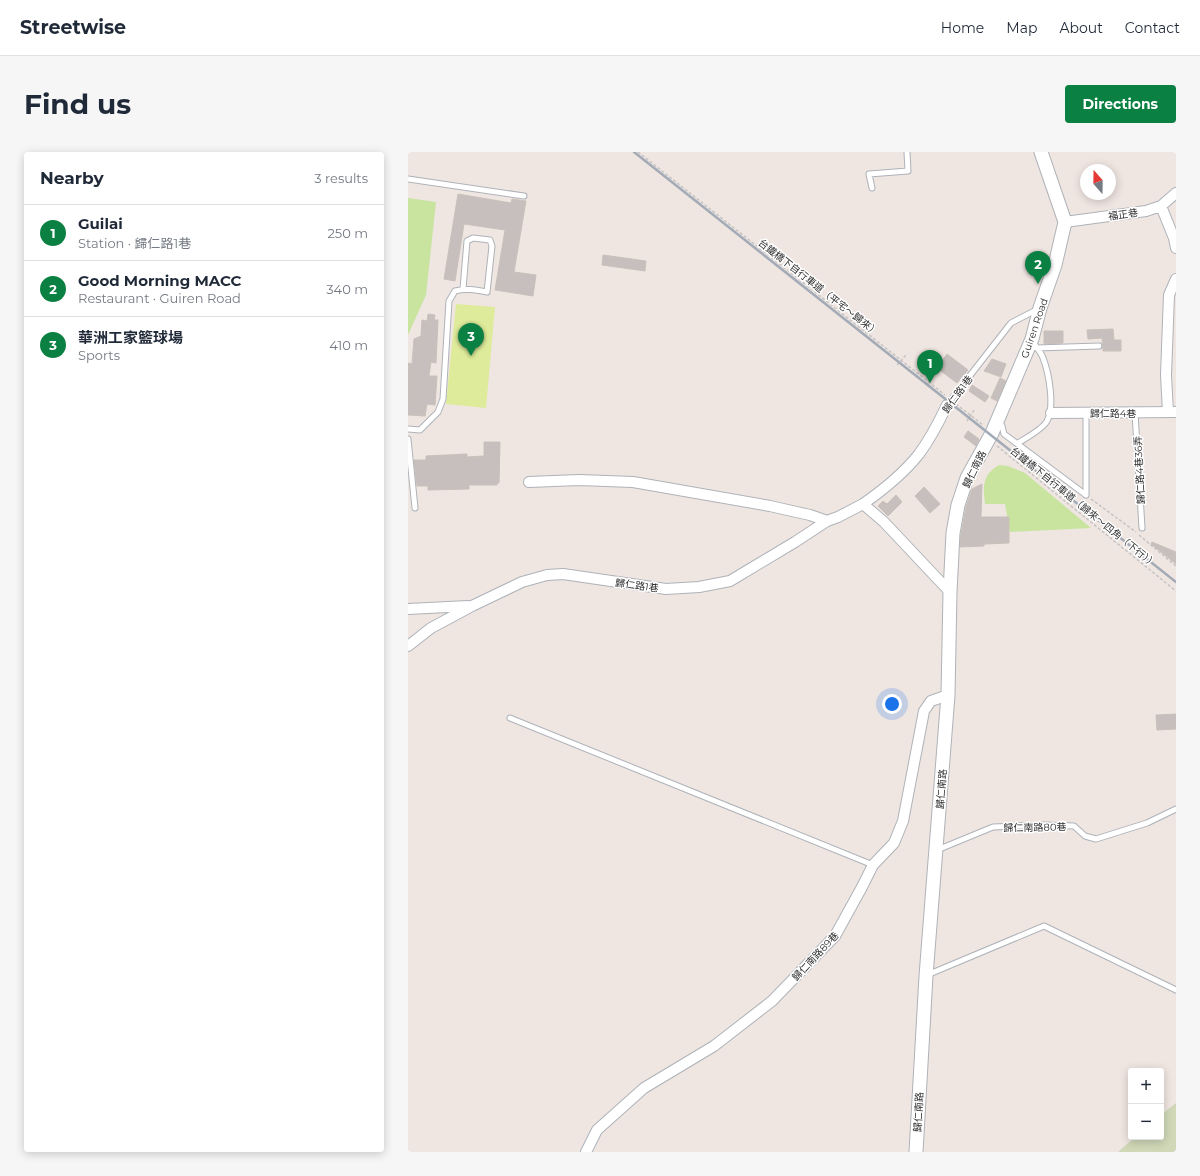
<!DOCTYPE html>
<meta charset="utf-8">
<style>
body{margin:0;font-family:Montserrat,"Noto Sans TC",sans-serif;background:#f6f6f7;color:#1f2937}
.controls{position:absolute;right:12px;bottom:12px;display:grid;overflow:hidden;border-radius:4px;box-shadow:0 2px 10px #0003}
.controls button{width:36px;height:36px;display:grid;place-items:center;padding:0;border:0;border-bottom:1px solid #e0e1e3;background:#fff;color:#1f2937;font:20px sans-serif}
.compass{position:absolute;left:672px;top:12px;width:36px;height:36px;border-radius:50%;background:#fff;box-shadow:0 2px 10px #0003;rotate:340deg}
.you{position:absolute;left:484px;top:552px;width:14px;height:14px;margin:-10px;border:3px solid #fff;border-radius:50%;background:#1a73e8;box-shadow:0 0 0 6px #1a73e833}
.badge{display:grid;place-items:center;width:26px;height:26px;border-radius:50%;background:#0b8043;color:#fff;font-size:13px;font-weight:700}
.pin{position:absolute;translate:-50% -33px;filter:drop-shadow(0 1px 2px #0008)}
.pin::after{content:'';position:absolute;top:21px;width:14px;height:12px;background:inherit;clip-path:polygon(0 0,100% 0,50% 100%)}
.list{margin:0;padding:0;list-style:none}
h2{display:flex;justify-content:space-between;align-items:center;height:52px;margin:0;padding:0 16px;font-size:17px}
h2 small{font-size:13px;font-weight:400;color:#747a83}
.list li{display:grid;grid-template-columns:26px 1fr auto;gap:12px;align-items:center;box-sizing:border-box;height:56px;padding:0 16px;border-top:1px solid #e0e1e3}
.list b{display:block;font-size:15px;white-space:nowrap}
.list p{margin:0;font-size:13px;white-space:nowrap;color:#747a83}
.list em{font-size:13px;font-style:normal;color:#747a83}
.map{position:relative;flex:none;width:768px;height:1000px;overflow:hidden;border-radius:4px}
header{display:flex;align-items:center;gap:24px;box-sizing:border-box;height:56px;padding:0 20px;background:#fff;border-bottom:1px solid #e0e1e3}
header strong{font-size:19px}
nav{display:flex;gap:22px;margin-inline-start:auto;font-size:14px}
.intro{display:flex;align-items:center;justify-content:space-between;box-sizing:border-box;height:96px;padding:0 24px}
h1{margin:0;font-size:28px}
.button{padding:10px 18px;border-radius:4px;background:#0b8043;color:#fff;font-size:14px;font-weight:700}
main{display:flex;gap:24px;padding:0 24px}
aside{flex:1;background:#fff;border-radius:4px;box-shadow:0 2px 10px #0003}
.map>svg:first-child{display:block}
.green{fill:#c8e49e}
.cemetery{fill:#d0d8b8}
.pitch{fill:#deeb9a}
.building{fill:#c7bfbd;stroke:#cac0ba}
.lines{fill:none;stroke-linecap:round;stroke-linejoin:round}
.service-casing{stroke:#aeb3b9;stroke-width:7}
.minor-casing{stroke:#aeb3b9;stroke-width:12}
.tertiary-casing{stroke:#aeb3b9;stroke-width:15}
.path{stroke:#c4c4c4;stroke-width:1.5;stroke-dasharray:3 2;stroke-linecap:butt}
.service{stroke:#fff;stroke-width:5}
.minor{stroke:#fff;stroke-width:10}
.tertiary{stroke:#fff;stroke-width:13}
.rail{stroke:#a3abb7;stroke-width:2.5}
.labels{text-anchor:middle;stroke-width:3;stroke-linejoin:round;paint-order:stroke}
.street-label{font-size:10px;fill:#2e2e2e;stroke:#fff}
</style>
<header>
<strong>Streetwise</strong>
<nav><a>Home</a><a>Map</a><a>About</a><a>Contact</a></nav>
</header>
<div class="intro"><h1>Find us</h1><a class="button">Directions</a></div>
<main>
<aside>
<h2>Nearby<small>3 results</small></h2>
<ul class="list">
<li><span class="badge">1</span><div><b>Guilai</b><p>Station · 歸仁路1巷</p></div><em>250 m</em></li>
<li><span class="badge">2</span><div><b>Good Morning MACC</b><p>Restaurant · Guiren Road</p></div><em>340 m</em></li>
<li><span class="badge">3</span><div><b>華洲工家籃球場</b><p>Sports</p></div><em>410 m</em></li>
</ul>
</aside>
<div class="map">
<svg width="768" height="1000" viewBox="0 0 768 1000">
<rect width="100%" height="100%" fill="#efe5e1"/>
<path class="green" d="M0,46L28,50L18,143L0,183Z
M591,313L600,314L617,321L683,376L602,380L597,352H577C575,334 574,323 591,313Z"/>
<path class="cemetery" d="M768,951V1000H710L727,985H753V963Z"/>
<path class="pitch" d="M48,152L87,155L78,256L38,252Z"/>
<path class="building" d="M50,42L103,51L104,47L118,49L106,120L128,123L125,144L87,138L97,78L56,72L47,129L36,127Z
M195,103L238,109L237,119L194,113Z
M20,162L27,163L26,168H30L28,211L23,210L21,224H29L27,253L19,252L17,264L0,263V211L4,212L6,187L13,184L14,168L19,169Z
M705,177L706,188H713V199H695L694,186L680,187L679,178Z
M636,179H655V191L636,192Z
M539,202L560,218L549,231L529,216Z
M584,207L598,212L593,225L576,219Z
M592,226L598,229L589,249L583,246Z
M564,233L581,244L577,250L561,239Z
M560,279L571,287L568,294L556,285Z
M76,290H92L91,331H89V333H61V337L20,338V334H9L6,308H18V304L59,302V305L76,304Z
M574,332L573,365H601V391L576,392V394L552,395L553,382L558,355L564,337Z
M516,335L532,352L522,361L507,344Z
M488,343L494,350L480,364L470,354L475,349L479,352Z
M744,390L768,400V412L743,392Z
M768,562V577L749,578L748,563Z"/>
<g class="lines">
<defs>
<path id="service" d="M0,27L116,44
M464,36L461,22L500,19L499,0
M628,196L691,194
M539,253L603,171L630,157
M678,261V343
M727,261L734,376
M591,269L594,274L596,282L678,343
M0,277L12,278L30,260L35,247L41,149L47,139C58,136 68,138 79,140L84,94L82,88L65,86L59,89L55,137
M0,287L7,356
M610,291C618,286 635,277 639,269C647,255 641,221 635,206C633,200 628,195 625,190
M102,566L465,713
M529,698L585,675L636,673L666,674L677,684L688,687L739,671L768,657
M519,823L636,774L768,838"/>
<path id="minor" d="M753,54L766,86L768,96
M657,70L738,59L753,54L768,41
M760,260L758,223L761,143L768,127
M643,261L768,260
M121,330L171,328L225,330L362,354L402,363L419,369
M455,352C475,338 496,321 511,302C522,287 531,270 539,253
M0,457L60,454
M0,494L23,476L64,454L114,430L139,423L155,422L258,437L291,435L322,429L387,390L419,369L430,365L455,352L476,370L542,440
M178,1000L189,978L236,936L306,894L364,849L427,784L454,735L465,713L486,691L495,669L516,559L523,549L540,543"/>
<path id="tertiary" d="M508,1000L518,824L540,543L542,440L545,381L550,353L559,326L584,281L624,187L632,156L647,113L657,70L633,0"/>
</defs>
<use href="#service" class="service-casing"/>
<use href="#minor" class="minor-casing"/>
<use href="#tertiary" class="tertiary-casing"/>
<path class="path" d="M230,0L537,243
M489,213L498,203
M548,252L575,273
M559,269L566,258
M589,294L768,439
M683,347L728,380
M731,383L768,414"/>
<use href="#service" class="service"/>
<use href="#minor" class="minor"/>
<use href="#tertiary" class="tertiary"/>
<path class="rail" d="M226,0L768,430"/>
</g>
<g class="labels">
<g class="street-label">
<text transform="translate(715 62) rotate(-8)" y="4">福正巷</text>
<text transform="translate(411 135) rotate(38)" y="4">台鐵橋下自行車道（平宅～歸來）</text>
<text transform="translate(626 176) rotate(-71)" y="4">Guiren Road</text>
<text transform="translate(549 242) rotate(-54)" y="4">歸仁路1巷</text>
<text x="705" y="265">歸仁路4巷</text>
<text transform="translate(566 317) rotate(-64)" y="4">歸仁南路</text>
<text transform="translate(731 318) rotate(-93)" y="4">歸仁路4巷36弄</text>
<text transform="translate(676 355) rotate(39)" y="4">台鐵橋下自行車道（歸來～四角（下行））</text>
<text transform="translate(229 433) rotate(8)" y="4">歸仁路1巷</text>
<text transform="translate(533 637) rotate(-86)" y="4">歸仁南路</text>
<text transform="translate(627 675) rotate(-1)" y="4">歸仁南路80巷</text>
<text transform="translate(407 804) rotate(-47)" y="4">歸仁南路89巷</text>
<text transform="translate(510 960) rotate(-87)" y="4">歸仁南路</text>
</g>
</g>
</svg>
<div class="controls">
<button>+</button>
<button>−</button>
</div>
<svg class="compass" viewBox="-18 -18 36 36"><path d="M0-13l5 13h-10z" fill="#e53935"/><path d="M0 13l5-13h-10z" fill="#747a83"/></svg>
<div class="you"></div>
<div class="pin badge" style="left:522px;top:231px">1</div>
<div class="pin badge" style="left:630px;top:132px">2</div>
<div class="pin badge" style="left:63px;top:204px">3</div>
</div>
</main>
